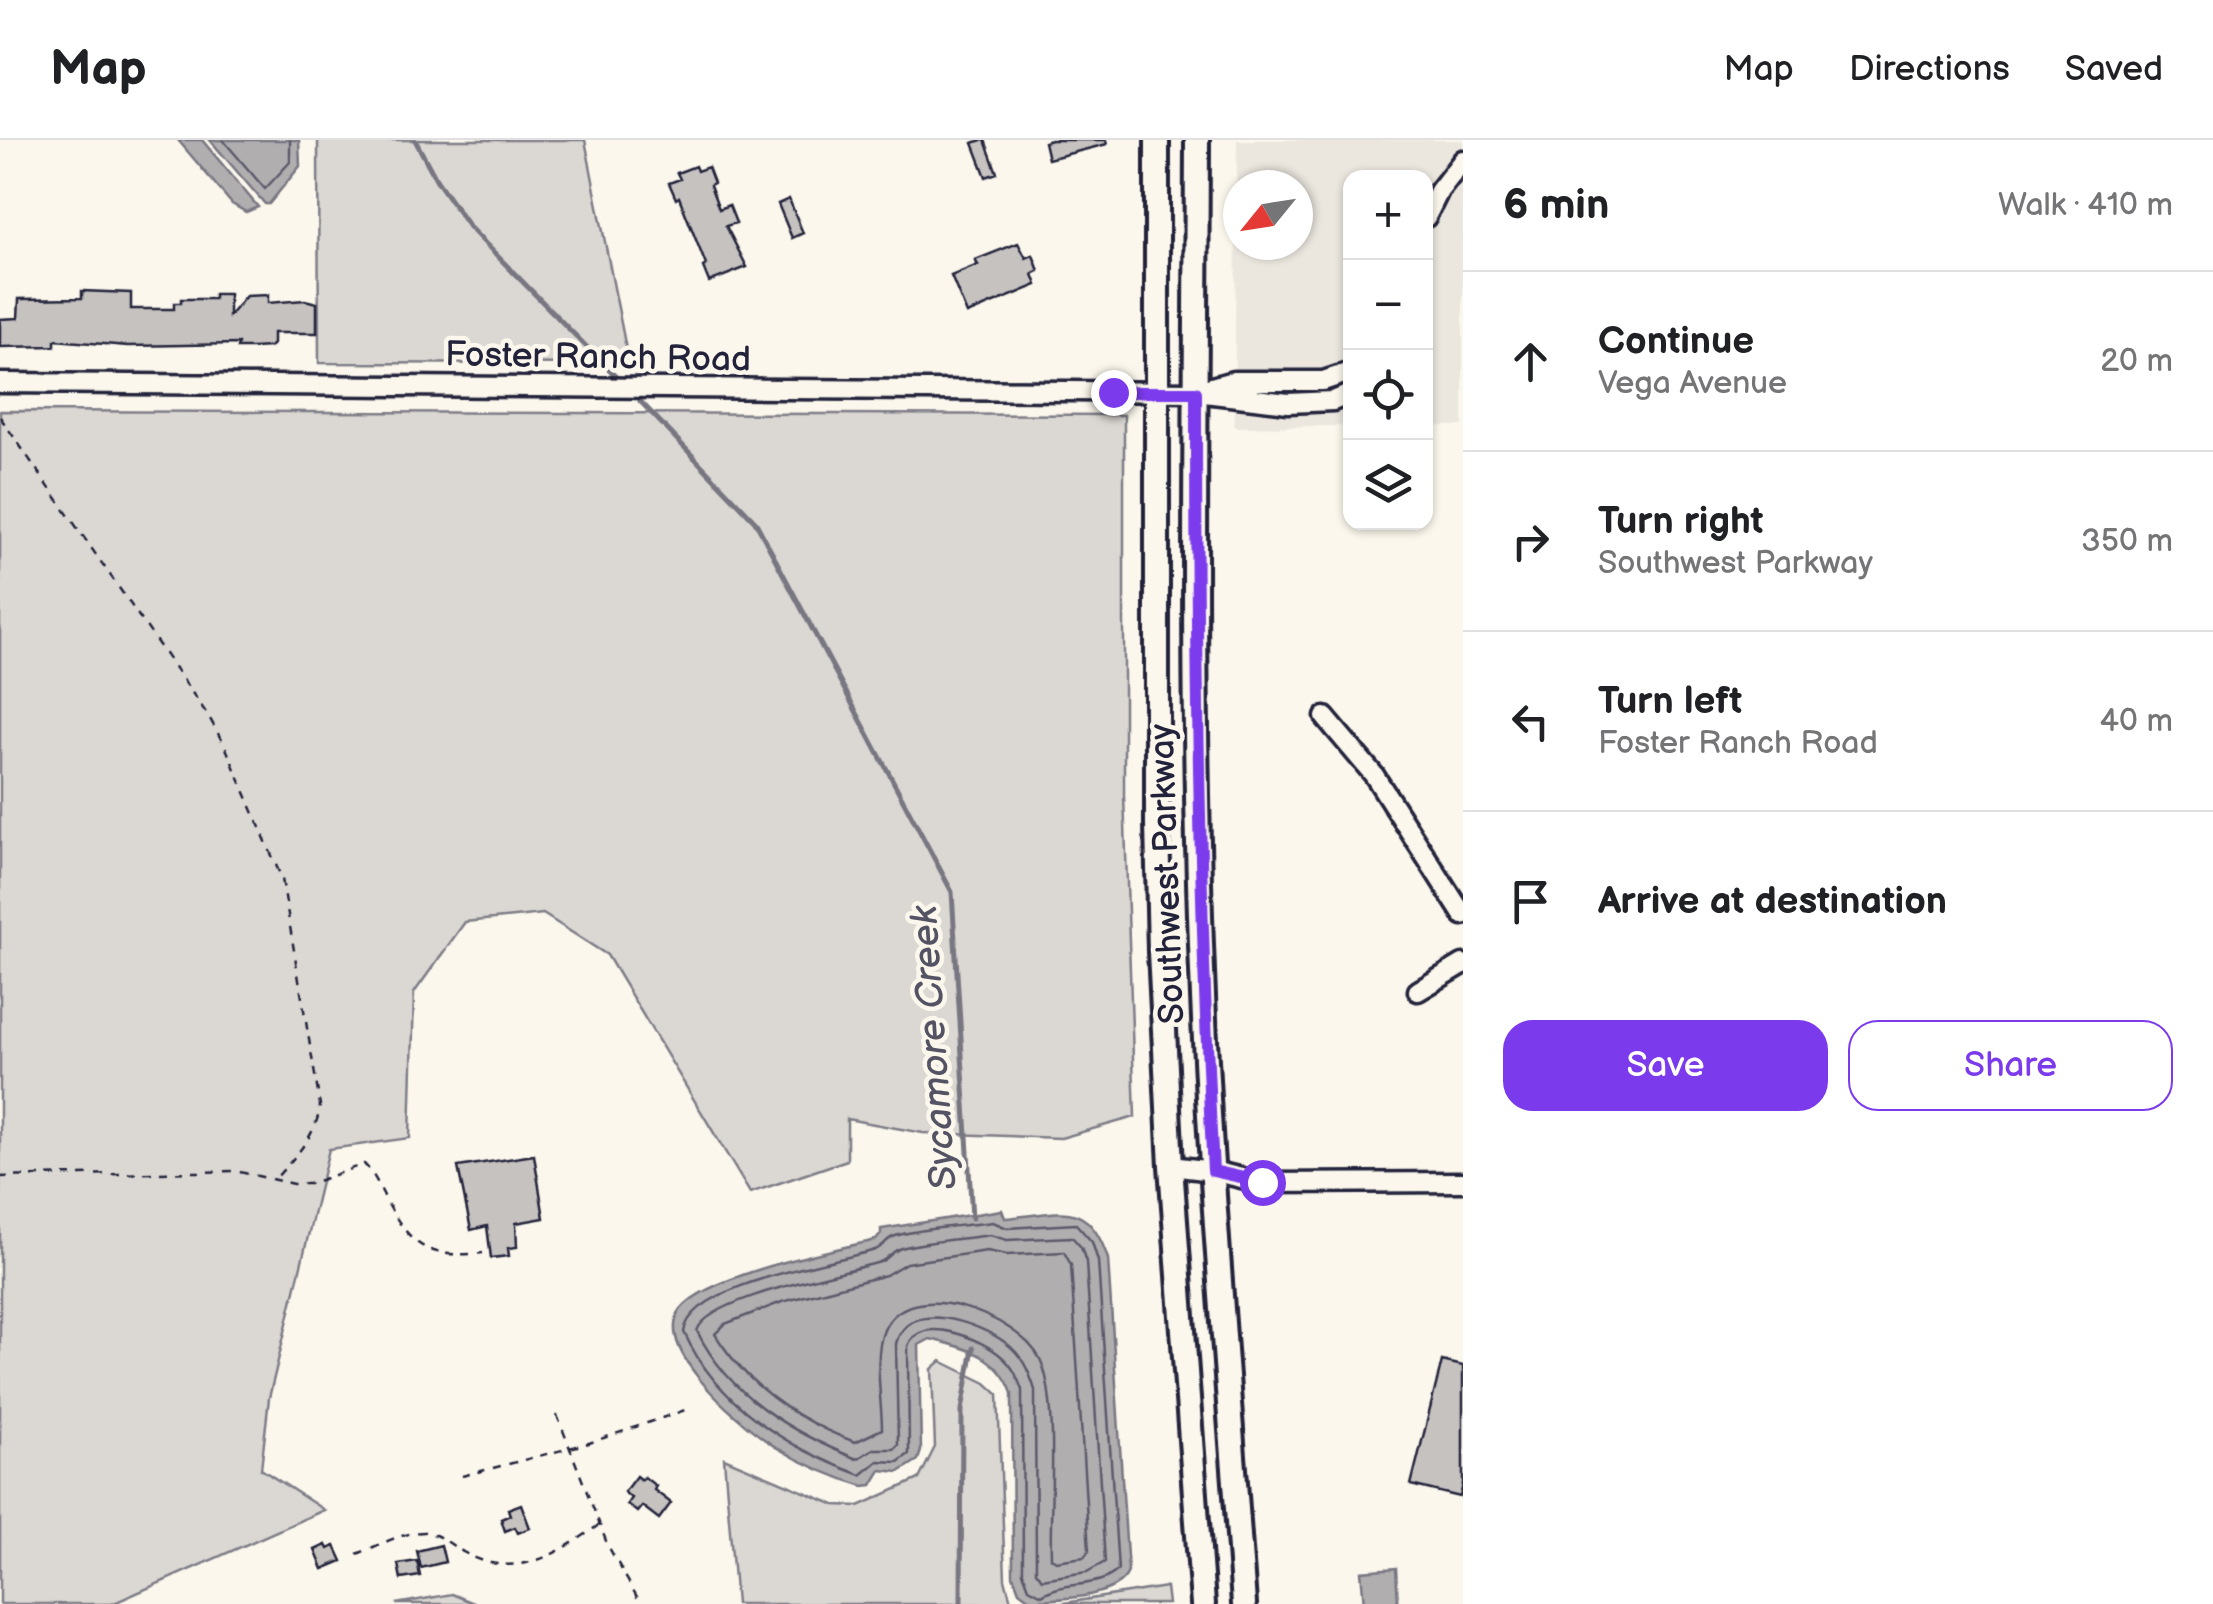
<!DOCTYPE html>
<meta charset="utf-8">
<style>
body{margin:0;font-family:"Balsamiq Sans",sans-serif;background:#f6f6f6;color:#202124}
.controls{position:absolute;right:30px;top:30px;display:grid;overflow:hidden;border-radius:20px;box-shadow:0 2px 8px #0004}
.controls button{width:90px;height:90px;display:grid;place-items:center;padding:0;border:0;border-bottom:2px solid #e0e0e0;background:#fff;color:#202124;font:50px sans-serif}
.compass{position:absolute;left:1223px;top:30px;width:90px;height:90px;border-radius:50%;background:#fff;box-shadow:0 2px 8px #0004;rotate:240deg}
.stop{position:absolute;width:30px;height:30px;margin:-22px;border:8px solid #7c3aed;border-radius:50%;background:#fff}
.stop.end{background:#7c3aed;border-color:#fff;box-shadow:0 2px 10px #0008}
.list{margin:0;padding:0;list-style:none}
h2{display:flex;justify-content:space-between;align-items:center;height:130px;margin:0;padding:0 40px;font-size:42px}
h2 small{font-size:32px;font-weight:400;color:#757577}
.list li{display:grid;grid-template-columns:65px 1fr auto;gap:30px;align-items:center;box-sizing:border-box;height:180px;padding:0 40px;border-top:2px solid #e0e0e0}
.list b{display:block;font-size:38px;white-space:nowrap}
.list p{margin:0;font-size:32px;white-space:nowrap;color:#757577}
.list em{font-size:32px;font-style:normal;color:#757577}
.actions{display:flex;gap:20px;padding:30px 40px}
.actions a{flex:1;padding:22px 0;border:2px solid #7c3aed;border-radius:30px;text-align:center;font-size:35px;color:#7c3aed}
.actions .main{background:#7c3aed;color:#fff}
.icon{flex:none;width:55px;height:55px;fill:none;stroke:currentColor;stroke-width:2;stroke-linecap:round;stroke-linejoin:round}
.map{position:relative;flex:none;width:1463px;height:1464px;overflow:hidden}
header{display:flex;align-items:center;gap:60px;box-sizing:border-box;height:140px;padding:0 50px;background:#fff;border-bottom:2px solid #e0e0e0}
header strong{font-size:48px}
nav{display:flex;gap:55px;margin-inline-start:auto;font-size:35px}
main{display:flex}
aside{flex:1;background:#fff}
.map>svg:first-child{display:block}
.built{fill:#ebe7df;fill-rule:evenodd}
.green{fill:#dbd8d3;stroke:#7e7d87;stroke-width:2.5}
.water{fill:#b1aeb0;stroke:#787681;stroke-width:2.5}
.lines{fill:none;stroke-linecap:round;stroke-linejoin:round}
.shore{stroke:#5b5a6a;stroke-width:2.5}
.stream{stroke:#787681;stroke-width:5}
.building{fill:#c6c2c0;stroke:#22223b;stroke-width:2.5}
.minor-casing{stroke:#22223b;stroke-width:25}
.major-casing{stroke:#22223b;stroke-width:30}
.path{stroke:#22223b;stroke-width:2.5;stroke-dasharray:8 8;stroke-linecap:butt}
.minor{stroke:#fbf7ec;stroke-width:18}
.major{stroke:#fbf7ec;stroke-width:22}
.route{stroke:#7c3aed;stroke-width:12}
.labels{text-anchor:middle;stroke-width:9;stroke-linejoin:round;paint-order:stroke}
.street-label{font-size:35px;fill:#22223b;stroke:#fbf7ec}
.water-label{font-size:38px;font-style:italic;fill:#545364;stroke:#fbf7ec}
</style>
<header>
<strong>Map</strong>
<nav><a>Map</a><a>Directions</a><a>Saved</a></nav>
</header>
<main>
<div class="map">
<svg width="1463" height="1464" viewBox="0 0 1463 1464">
<rect width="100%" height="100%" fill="#fbf7ec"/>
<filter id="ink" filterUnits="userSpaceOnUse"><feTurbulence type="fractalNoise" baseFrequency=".01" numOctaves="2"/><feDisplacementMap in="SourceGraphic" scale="20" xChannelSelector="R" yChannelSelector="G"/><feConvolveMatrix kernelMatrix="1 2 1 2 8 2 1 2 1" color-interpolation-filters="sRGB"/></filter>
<g filter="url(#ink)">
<path class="built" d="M1237,0H1463V286H1426V38H1350V286L1234,287ZM1238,45H1298V105H1238Z"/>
<path class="green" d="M318,0H585L629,224L319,223Z
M0,271L1124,275V655L1135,977L1061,998L923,993L847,979V1020L750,1053L607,815L543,774L465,782L414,853L410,998L329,1009L269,1258L261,1329L324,1370L112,1464H0Z
M941,1221L986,1243L998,1254L1005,1439L1011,1461L1023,1464H736L724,1318L835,1365L859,1366L919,1339L935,1307L932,1229Z
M1166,1447L1168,1464H1058Z
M452,1454L476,1464H396Z"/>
<path class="water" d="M178,0H202L258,67L246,72L232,64Z
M210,0H299L300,26L269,64H265Z
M1002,1070L1005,1078C1060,1074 1088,1056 1108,1119L1128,1432C1117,1459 1056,1459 1031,1460L1019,1451L1013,1435L1012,1253C998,1215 966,1208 930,1199L919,1205L921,1311L918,1320L899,1332L881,1330L872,1345L864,1346C836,1338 804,1324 779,1309C747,1290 650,1210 681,1169C707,1135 833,1110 876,1100L881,1094V1089Z
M1396,1428L1398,1464H1364L1361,1431Z"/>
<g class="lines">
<path class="shore" d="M223,0L265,49L290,22V0
M993,1082L1007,1088L1076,1084L1092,1102L1098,1121L1118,1430C1097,1450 1064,1440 1042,1455L1029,1448L1023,1432L1022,1250C1017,1236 1013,1226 1001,1216C982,1199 920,1173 908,1206L909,1314L898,1322L878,1321L861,1335C789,1309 716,1264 684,1192C690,1143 834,1123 875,1110C883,1107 886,1100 893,1097C911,1089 970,1085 993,1082Z
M990,1095L1007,1100L1072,1097L1081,1107L1086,1122L1105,1422L1087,1432L1042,1439L1036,1431L1035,1250C1029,1231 1022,1215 1006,1203C979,1183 907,1157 896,1204L898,1305L894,1309H873L857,1319C792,1293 729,1256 697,1191C707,1157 845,1133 880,1122C888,1119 891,1112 899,1109C911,1103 972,1098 990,1095Z
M987,1111L1007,1115L1064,1112L1071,1125L1089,1411L1084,1417L1056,1421L1051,1418C1049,1367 1060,1260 1040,1219C1019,1177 909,1133 884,1190C873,1215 882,1262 882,1289L855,1302C798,1281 748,1247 715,1194L725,1184L782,1162L886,1135L906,1123Z"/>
<path class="stream" d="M415,0L437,41L469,87L618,239
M640,261L755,381L952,752L972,1078
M961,1464L962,1270L973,1208"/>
</g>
<path class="building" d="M981,0H985L997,33L986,37L973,3Z
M1051,0H1106L1107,4L1048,19L1044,2Z
M695,26L697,31L708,27L714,43L710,45L719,69L729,65L736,83L726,86L747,127L709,142L703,127L706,125L679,57L676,59L669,43L680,39L677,33Z
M789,59L803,93L792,98L778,64Z
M1018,103L1026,118L1033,115L1039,131L1033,134L1037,145L967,174L951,136L978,125L975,120Z
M82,151L131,153V169H174V163H181V159H214V154H229V176L246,156L268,155V163L305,160L317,163V193H273V204L270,207L252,208H237L238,204L128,206L55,200V206L0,207V179L18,178L19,159L82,158Z
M534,1015L544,1078L516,1083L517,1107L508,1108L509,1116L491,1118L487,1086L471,1090L458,1027Z
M1442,1221L1463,1226V1344L1460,1357L1411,1345Z
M636,1336L641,1340L644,1337L656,1346L654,1350L671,1363L659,1379L642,1366L637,1372L627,1364L631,1358L624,1352Z
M521,1364L530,1388L518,1393L515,1387L505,1391L501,1379L510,1375L508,1369Z
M326,1405L328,1409L335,1406L342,1421L323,1429L315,1410Z
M441,1405L445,1422L421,1428L417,1411Z
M417,1421L420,1436L401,1439L398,1424Z"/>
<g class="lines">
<defs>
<path id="minor" d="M1426,77L1439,51L1463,20
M0,243L1196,252L1288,263L1333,261L1350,254
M1201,250L1233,241H1323L1350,232
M1325,577L1374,635L1463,775
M1418,851L1463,824
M1171,1026L1213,1031L1262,1043L1463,1042"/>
<path id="major" d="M1157,0V684L1160,812L1171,1026L1203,1464
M1197,0C1196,277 1191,554 1202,831C1210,1042 1229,1253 1244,1464"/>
</defs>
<use href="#minor" class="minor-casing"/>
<use href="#major" class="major-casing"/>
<path class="path" d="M0,277L209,577L226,608L282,739L320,965C317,996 295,1016 275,1039
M0,1037L235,1031L293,1044H309L364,1024C376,1036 380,1049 388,1064C414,1111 432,1118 483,1113
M557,1275L608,1406L641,1464
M462,1336L589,1303L691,1268
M357,1414C377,1406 403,1392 424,1392C439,1393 453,1407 465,1413C516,1441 559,1414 600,1384"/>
<use href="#minor" class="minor"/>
<use href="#major" class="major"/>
</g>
</g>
<g class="lines" filter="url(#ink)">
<path class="route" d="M1113,252H1196C1196,512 1199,771 1213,1031L1262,1042"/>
</g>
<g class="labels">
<g class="street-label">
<text transform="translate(598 216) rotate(1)" y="12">Foster Ranch Road</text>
<text transform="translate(1166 734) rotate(-92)" y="12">Southwest Parkway</text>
</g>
<g class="water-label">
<text transform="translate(933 908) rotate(-94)" y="13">Sycamore Creek</text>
</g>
</g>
</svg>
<div class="controls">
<button>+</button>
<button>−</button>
<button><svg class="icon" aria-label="locate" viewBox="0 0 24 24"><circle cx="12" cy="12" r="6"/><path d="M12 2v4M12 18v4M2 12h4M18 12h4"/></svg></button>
<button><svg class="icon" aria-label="layers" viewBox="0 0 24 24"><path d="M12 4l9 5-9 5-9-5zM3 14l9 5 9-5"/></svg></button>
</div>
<svg class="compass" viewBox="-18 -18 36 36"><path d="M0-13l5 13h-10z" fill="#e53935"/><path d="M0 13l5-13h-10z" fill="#757577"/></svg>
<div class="stop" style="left:1262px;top:1042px"></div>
<div class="stop end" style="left:1113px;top:252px"></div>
</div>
<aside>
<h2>6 min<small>Walk · 410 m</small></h2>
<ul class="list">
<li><svg class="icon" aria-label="ahead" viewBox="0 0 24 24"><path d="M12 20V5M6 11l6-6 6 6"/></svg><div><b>Continue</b><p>Vega Avenue</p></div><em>20 m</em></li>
<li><svg class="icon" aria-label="right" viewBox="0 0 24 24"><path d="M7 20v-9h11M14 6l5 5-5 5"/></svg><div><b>Turn right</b><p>Southwest Parkway</p></div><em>350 m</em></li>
<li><svg class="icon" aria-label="left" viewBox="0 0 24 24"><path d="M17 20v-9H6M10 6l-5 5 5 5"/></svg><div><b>Turn left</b><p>Foster Ranch Road</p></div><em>40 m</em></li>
<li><svg class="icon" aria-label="arrive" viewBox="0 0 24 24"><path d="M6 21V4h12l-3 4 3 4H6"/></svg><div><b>Arrive at destination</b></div></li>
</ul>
<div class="actions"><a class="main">Save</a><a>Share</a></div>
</aside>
</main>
